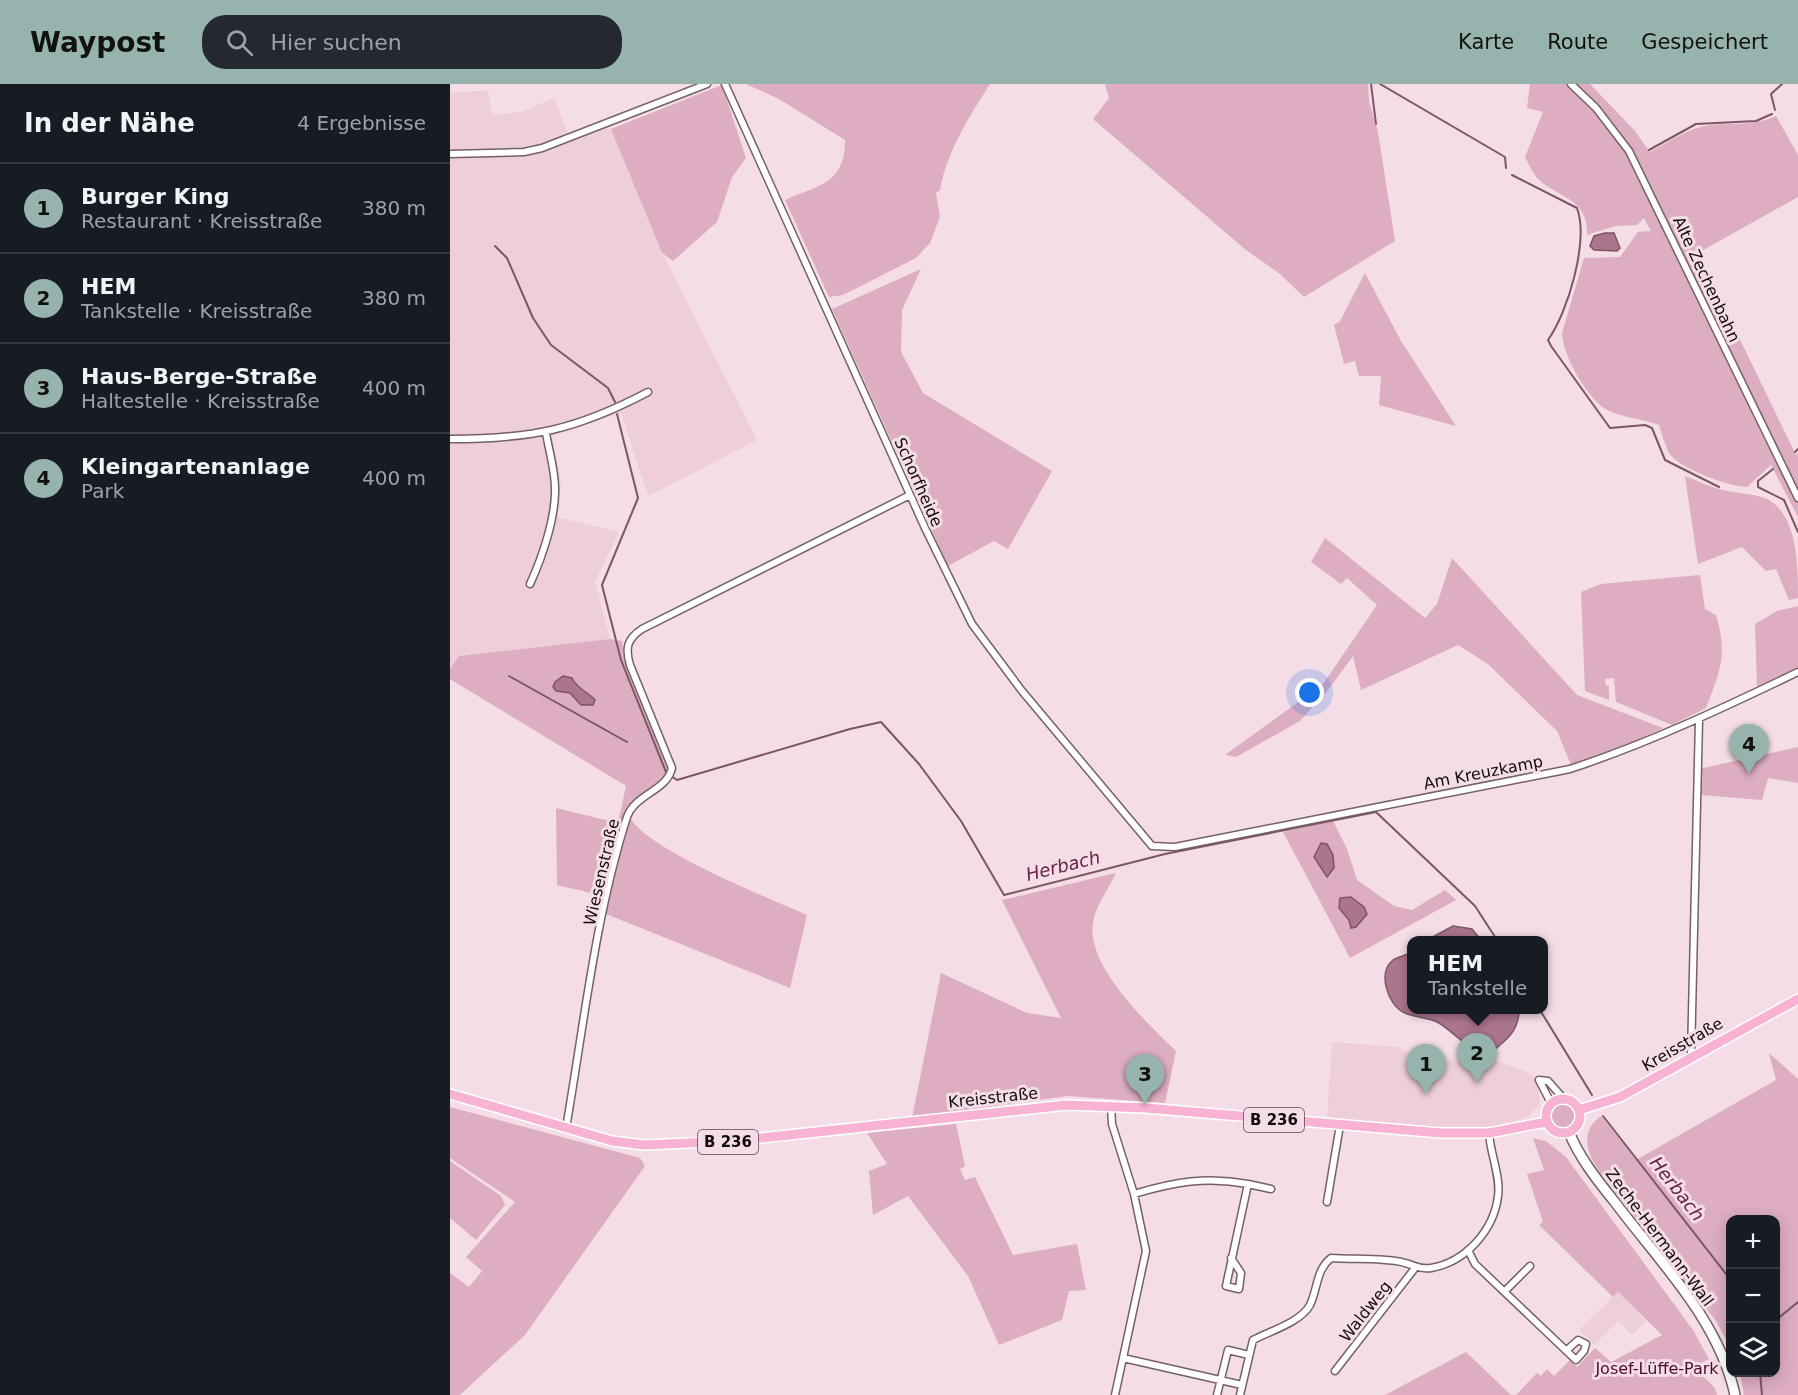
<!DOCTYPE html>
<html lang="de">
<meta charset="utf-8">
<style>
body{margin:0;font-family:"DejaVu Sans",sans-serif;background:#242831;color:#f1f3f6}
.controls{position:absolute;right:18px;bottom:18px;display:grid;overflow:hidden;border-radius:12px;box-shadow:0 3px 15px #0003}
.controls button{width:54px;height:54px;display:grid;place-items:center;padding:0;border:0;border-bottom:2px solid #363941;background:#171b24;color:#f1f3f6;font:30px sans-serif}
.you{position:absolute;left:860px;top:609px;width:21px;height:21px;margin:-15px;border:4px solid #fff;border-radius:50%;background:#1a73e8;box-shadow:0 0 0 9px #1a73e833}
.badge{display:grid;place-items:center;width:39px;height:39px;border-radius:50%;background:#96b4ad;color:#111;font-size:20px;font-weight:700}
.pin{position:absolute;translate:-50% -50px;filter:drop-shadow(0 2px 3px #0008)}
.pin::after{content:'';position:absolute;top:32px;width:21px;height:18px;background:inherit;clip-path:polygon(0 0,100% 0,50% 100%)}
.popup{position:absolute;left:957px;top:852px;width:141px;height:78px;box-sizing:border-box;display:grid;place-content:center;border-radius:12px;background:#171b24;filter:drop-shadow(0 2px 4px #0005);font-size:20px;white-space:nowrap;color:#9ea1a6}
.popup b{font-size:22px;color:#f1f3f6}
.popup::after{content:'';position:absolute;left:50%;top:100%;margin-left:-12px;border:12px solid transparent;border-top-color:#171b24}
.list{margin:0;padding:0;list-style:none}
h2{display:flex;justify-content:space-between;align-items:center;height:78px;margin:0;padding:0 24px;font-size:26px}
h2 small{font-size:20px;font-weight:400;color:#9ea1a6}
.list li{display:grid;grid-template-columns:39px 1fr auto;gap:18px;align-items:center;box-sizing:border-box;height:90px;padding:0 24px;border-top:2px solid #363941}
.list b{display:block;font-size:22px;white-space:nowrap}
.list p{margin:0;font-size:20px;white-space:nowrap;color:#9ea1a6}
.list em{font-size:20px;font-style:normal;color:#9ea1a6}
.icon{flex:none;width:33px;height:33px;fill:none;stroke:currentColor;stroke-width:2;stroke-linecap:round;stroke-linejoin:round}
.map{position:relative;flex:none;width:1348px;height:1311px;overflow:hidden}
header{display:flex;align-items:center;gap:36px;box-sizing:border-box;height:84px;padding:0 30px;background:#96b4ad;color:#111}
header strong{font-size:28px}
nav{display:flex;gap:33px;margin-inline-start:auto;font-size:21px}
.search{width:420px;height:54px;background:#242831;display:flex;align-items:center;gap:15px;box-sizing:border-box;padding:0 21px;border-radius:24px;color:#9ea1a6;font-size:22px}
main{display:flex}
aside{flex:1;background:#171b24}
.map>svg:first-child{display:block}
.built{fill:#edceda}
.green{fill:#ddadc1}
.water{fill:#ab758d;stroke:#7d5567;stroke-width:1.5}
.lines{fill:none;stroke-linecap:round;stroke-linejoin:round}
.stream{stroke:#7d5567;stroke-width:2}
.street-casing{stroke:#746068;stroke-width:9}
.secondary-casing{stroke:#746068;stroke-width:12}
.primary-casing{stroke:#fff;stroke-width:12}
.street{stroke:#fff;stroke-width:6}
.secondary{stroke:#fff;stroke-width:9}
.primary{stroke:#f8b3d4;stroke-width:9}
.labels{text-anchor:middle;stroke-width:6;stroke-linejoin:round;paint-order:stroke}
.shield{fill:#f4dde6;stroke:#564a4f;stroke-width:1.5}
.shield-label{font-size:15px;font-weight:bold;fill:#130b0e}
.street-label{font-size:16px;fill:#130b0e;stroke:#f4dde6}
.park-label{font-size:16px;fill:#4d0a31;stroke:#f4dde6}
.water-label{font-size:18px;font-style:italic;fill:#662345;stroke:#f4dde6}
</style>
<header>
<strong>Waypost</strong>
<div class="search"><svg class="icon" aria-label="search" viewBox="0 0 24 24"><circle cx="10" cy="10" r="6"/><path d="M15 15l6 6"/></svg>Hier suchen</div>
<nav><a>Karte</a><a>Route</a><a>Gespeichert</a></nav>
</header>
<main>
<aside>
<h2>In der Nähe<small>4 Ergebnisse</small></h2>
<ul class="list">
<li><span class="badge">1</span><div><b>Burger King</b><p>Restaurant · Kreisstraße</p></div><em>380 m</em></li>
<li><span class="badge">2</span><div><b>HEM</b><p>Tankstelle · Kreisstraße</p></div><em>380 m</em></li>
<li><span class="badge">3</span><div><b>Haus-Berge-Straße</b><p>Haltestelle · Kreisstraße</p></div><em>400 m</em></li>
<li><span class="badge">4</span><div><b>Kleingartenanlage</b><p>Park</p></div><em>400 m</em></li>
</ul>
</aside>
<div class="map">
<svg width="1348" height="1311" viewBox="0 0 1348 1311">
<rect width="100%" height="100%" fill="#f4dde6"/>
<path class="built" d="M38,6L42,31L71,28L104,14L120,54L148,43L161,45L212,169L307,356L198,412L171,329L102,352L111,400L106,433L169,448L145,498L160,555L10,572L0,585V9Z
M882,958L949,963L961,971L1004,977L1049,978L1073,986L1089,996V1021L1079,1032L1050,1042L988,1044L877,1035Z
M1168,1208L1196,1237L1182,1251L1168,1237L1144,1261L1129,1246Z"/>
<path class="green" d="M296,0H540C519,33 497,67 490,106L486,109L490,133L480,159L466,174L393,211L379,213L335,116C369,101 395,100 395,56L329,15Z
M655,0H918L919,17L928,48L945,157L854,213L830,190L796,166L643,35L659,14Z
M1080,0H1140L1184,46L1200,68C1219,58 1238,44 1260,41C1284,39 1304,42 1326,32L1348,71V113L1248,169L1346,371L1348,369V433L1321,381L1297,403C1280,403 1228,384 1219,369C1215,361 1212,350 1209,341C1193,335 1175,334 1159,327C1138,317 1113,272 1112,249L1134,174L1170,173L1188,148L1201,147L1194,134L1187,141L1165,142L1137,151C1138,116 1113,115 1090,97C1084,92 1079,81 1075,73L1093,28L1077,24Z
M272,1L296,74L282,93L267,138L223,177L212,169L161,45Z
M471,185L452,226L451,268L473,309L602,387L558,465L544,457L498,482L382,225Z
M915,189L951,257L1006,342L929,321L931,292H909L905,277L894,280L884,241L890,237Z
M1235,392C1246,396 1258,402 1269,405C1285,410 1305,409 1319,416C1348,433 1348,484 1348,514L1339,516L1326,485L1316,487L1292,463L1248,480Z
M875,454L975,534L987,520L1002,474L1127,611L1213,644L1175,662L1121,681L1107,647L1038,580L1008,561L911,606L903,572L878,606L850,637L786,673L775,671L873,600L927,521L897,494L891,500L861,478Z
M1250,491L1255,525L1266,531C1278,572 1270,587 1256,624L1222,641L1166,618L1164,594L1155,595L1156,601L1159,602V616L1135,607L1131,508L1151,500Z
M1348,522V584L1307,603L1305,540L1327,527Z
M160,555L172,557L174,575L219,686C205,711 180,705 172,742L178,744L180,733C195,765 321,815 357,831L340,904L151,828L154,812L107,801L106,724L168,739L176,702L0,595V585L9,572Z
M1348,663V699L1318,694L1312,716L1251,711L1249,685Z
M883,737L897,765L907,796L944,822L962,826L995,806L1006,816L900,874L833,748Z
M666,789C659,804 645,823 643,839C636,882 698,940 726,967L715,1019L617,1012L462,1034L491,889L577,929L611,934L552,816Z
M1319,969L1348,995V1311H1294L1290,1289L1326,1288V1136H1280V1263L1266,1237L1149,1087C1136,1068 1130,1047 1151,1032L1186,1076L1326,996Z
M1099 1032a14 14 0 1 1 28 0a14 14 0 1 1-28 0Z
M0,1023L190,1074L195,1082L75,1251L10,1311H0V1189L19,1203L32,1187L16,1173L65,1118L0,1074Z
M506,1040L515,1082L510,1085L515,1096L525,1093L563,1171L627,1160L636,1206L619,1207L612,1236L549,1261L518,1192L458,1112L423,1131L419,1087L437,1080L417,1049Z
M1083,1054L1096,1057L1116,1073L1243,1246L1259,1275L1244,1283L1265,1304L1267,1311H1066L1087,1289L1091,1292L1097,1285L1104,1292L1120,1276L1127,1283L1145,1264L1161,1278L1212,1251L1168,1208L1163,1213L1089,1141L1093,1138L1077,1090L1094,1086Z
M0,1077L51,1112L55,1121L26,1156L0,1134Z
M1016,1268L1061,1311H935Z"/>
<path class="water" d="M1155,149H1164L1170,164L1167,167L1144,166L1140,162L1144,152Z
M113,592L122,594C127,605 137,607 145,616L143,621H131L120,609L106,607L103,603L105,598Z
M871,759L877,760L883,771L884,784L877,793L864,773Z
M901,813L914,823L917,830L906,843L901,844L899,836L889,824L890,814Z
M1003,842L1022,845L1031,856H977Z
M961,869V926H1069C1069,947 1056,957 1040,969C1017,967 1008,951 989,939C979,933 964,934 953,928C938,920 927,889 943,876C948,873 956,871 961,869Z"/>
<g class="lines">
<path class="stream" d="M921,0L926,40
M930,0L1055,73L1056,84
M1325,26L1321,10L1332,0
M1199,66L1246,40L1306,37L1322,30
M1062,91L1127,124C1139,157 1118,228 1098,256L1101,262L1160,344L1195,341L1202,344L1215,376L1269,403
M45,162L57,174L83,234L101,261L158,304L165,318
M167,330L188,414L152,501L171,576L216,688
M1345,368L1348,365
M1323,385L1308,397V403L1334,416L1348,448
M59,592L177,658
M221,692L227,696L400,645L431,638L469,680L511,737L554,811L715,770L926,728L1025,822L1047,856
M1090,926L1142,1011
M1153,1032L1280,1195
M1326,1236L1348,1218
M1310,1288L1312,1311"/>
<defs>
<path id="street" d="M275,0L475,444L522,540L572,607L702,762L725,763L1120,685C1199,659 1273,624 1348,588
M1121,0L1146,24L1179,67L1348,414
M0,70L74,68L92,64L257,0
M0,355C81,355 126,346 198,308
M80,500C92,474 106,433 105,404C105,386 99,367 96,349
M1241,972L1249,636
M1089,996L1098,997L1113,1014
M1089,996L1101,1019
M661,1022L662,1040L684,1110L696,1167L665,1311
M116,1044C134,941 145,833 177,733C185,710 217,707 222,684L180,581C175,564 177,555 192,545L460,411
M798,1100L821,1105
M684,1110C724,1098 757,1092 798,1100L776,1202L789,1205L791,1189L781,1174
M877,1118L890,1041
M1018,1166L1025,1180L1126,1276L1134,1267L1136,1260L1128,1256L1117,1266
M1055,1207L1080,1182
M673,1274L792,1301
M885,1287L965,1184
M767,1311L778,1266L799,1271
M790,1311L803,1256C820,1247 851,1238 860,1221C868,1204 866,1186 881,1174C904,1176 933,1173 955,1179C964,1181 970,1186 981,1184C1016,1178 1044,1146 1048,1112C1051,1093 1040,1069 1039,1049"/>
<path id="secondary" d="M1119,1048C1129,1073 1147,1096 1164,1117C1209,1177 1269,1236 1285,1311"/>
<path id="primary" d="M0,1010L162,1057L194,1061L283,1057L617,1021L696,1024L991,1049H1039L1096,1038
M1096 1032a17 17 0 1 1 34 0a17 17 0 1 1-34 0Z
M1129,1026L1170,1013L1348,915"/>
</defs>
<use href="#street" class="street-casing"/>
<use href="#secondary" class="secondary-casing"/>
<use href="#primary" class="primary-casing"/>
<use href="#street" class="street"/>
<use href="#secondary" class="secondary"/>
<use href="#primary" class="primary"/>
</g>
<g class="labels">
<g class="shield">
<rect x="794" y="1024" width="60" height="24" rx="4.5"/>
<rect x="248" y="1046" width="60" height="24" rx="4.5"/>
</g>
<g class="shield-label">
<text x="824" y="1041">B 236</text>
<text x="278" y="1063">B 236</text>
</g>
<g class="street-label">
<text transform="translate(1257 195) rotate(65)" y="6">Alte Zechenbahn</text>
<text transform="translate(469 398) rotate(66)" y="6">Schorfheide</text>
<text transform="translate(1033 688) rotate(-11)" y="6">Am Kreuzkamp</text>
<text transform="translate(151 788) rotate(-77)" y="6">Wiesenstraße</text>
<text transform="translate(1232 960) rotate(-30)" y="6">Kreisstraße</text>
<text transform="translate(543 1013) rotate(-6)" y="6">Kreisstraße</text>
<text transform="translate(1210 1153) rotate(53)" y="6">Zeche-Hermann-Wall</text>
<text transform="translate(915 1227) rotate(-52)" y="6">Waldweg</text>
</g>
<g class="park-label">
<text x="1207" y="1290">Josef-Lüffe-Park</text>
</g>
<g class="water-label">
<text transform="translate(613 782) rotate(-14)" y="6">Herbach</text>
<text transform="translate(1227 1105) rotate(52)" y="6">Herbach</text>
</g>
</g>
</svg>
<div class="controls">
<button>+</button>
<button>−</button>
<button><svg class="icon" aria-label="layers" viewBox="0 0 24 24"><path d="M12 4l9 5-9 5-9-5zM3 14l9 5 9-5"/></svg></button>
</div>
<div class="you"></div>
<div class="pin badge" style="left:976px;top:1010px">1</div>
<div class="pin badge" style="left:1027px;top:999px">2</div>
<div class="popup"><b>HEM</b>Tankstelle</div>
<div class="pin badge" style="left:695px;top:1020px">3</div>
<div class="pin badge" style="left:1299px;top:690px">4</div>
</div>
</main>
